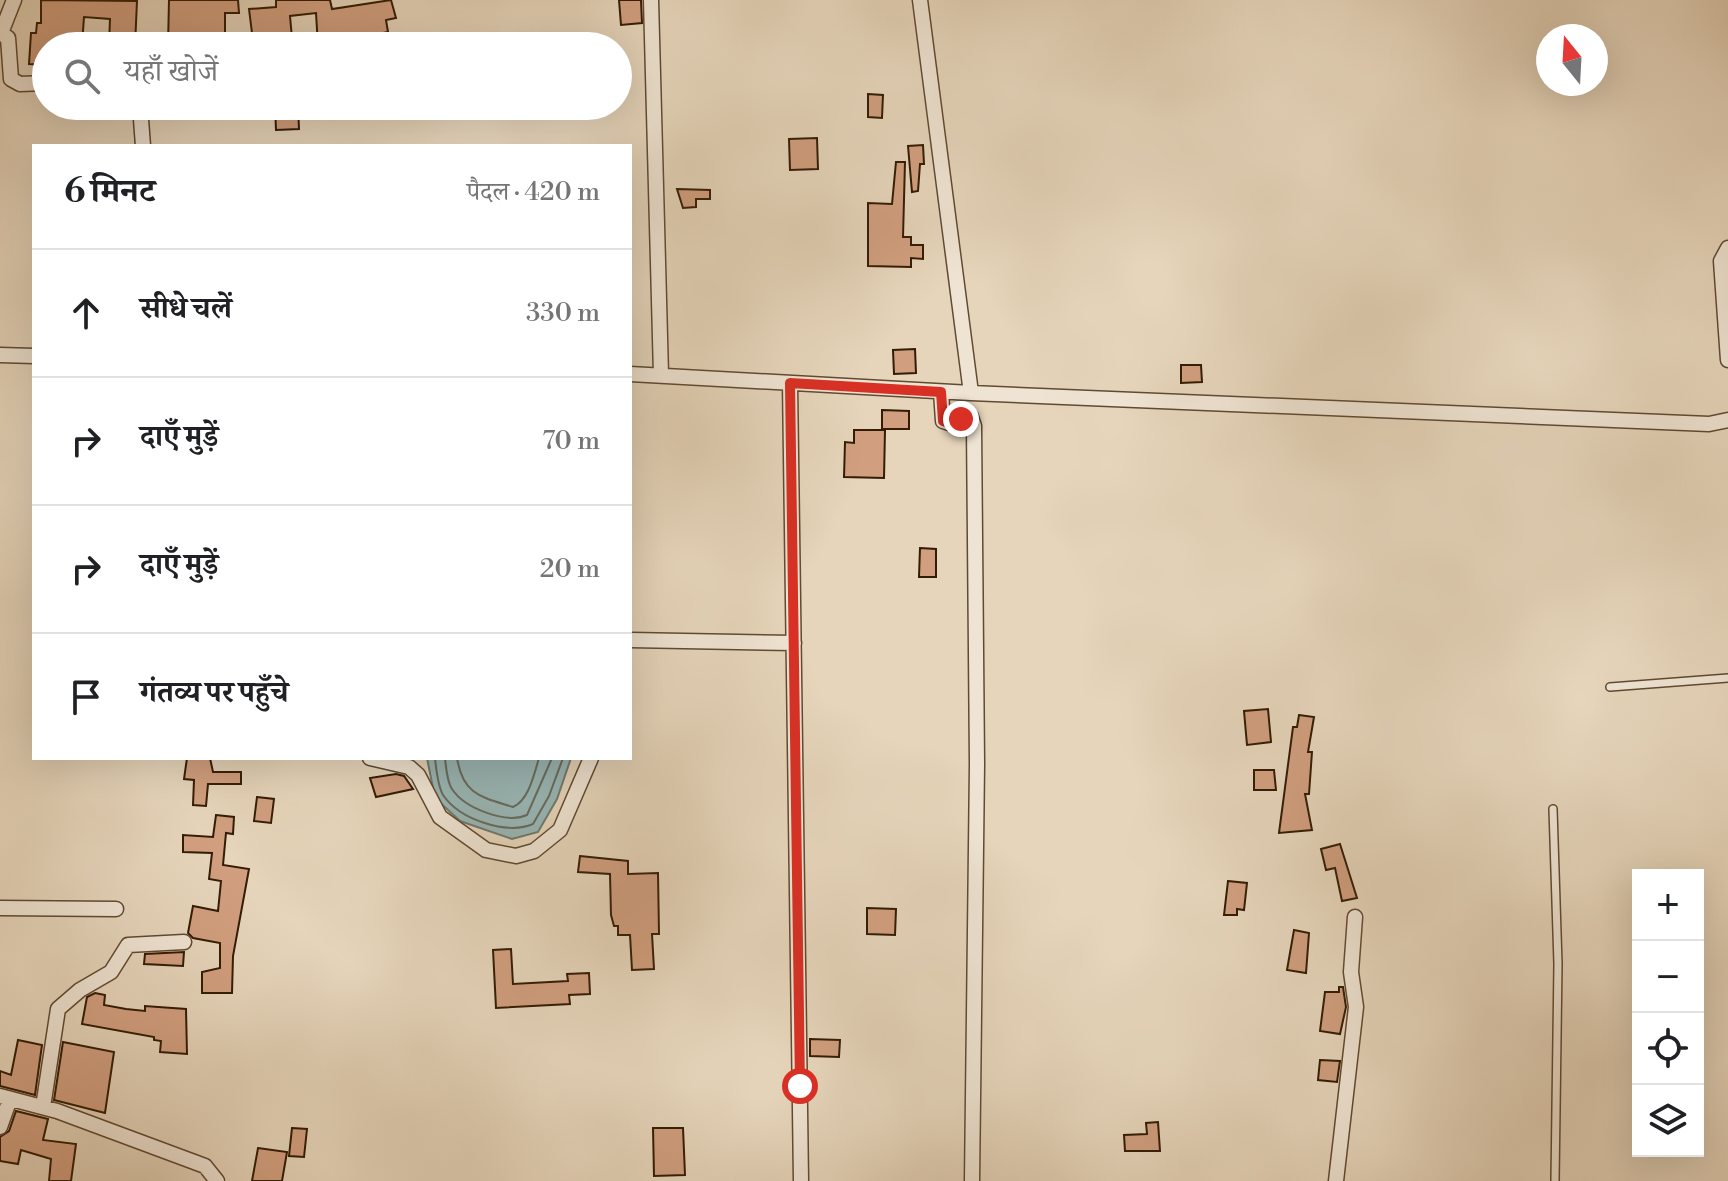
<!DOCTYPE html>
<html lang="hi">
<meta charset="utf-8">
<style>
body{margin:0;font-family:"Libre Bodoni","Noto Serif Devanagari",serif;background:#f2f2f2;color:#202124}
.controls{position:absolute;right:24px;bottom:24px;display:grid;overflow:hidden;border-radius:0px;box-shadow:0 8px 32px #0002}
.controls button{width:72px;height:72px;display:grid;place-items:center;padding:0;border:0;border-bottom:2px solid #e0e0e0;background:#fff;color:#202124;font:40px sans-serif}
.compass{position:absolute;left:1536px;top:24px;width:72px;height:72px;border-radius:50%;background:#fff;box-shadow:0 8px 32px #0002;rotate:342deg}
.stop{position:absolute;width:24px;height:24px;margin:-18px;border:6px solid #d93025;border-radius:50%;background:#fff}
.stop.end{background:#d93025;border-color:#fff;box-shadow:0 2px 8px #0008}
.list{margin:0;padding:0;list-style:none}
h2{display:flex;justify-content:space-between;align-items:center;height:104px;margin:0;padding:0 32px;font-size:34px}
h2 small{font-size:26px;font-weight:400;color:#757577}
.list li{display:grid;grid-template-columns:52px 1fr auto;gap:24px;align-items:center;box-sizing:border-box;height:128px;padding:0 32px;border-top:2px solid #e0e0e0}
.list b{display:block;font-size:30px;white-space:nowrap}
.list em{font-size:26px;font-style:normal;color:#757577}
.icon{flex:none;width:44px;height:44px;fill:none;stroke:currentColor;stroke-width:2;stroke-linecap:round;stroke-linejoin:round}
.map{position:relative;flex:none;width:1728px;height:1181px;overflow:hidden}
.search{position:absolute;background:#fff;box-shadow:0 8px 32px #0002;left:32px;top:32px;width:600px;height:88px;display:flex;align-items:center;gap:20px;box-sizing:border-box;padding:0 28px;border-radius:44px;color:#757577;font-size:30px}
.panel{position:absolute;background:#fff;box-shadow:0 8px 32px #0002;left:32px;top:144px;width:600px;height:616px;border-radius:0px}
.map>svg:first-child{display:block}
.water{fill:#98b7b7;stroke:#70796f;stroke-width:2}
.lines{fill:none;stroke-linecap:round;stroke-linejoin:round}
.shore{stroke:#666a5e;stroke-width:2}
.building{fill:#d19f7f;stroke:#331c04;stroke-width:2}
.service-casing{stroke:#604a32;stroke-width:10}
.minor-casing{stroke:#604a32;stroke-width:17}
.service{stroke:#efe4d3;stroke-width:7}
.minor{stroke:#efe4d3;stroke-width:14}
.route{stroke:#d93025;stroke-width:10}
</style>
<div class="map">
<svg width="1728" height="1181" viewBox="0 0 1728 1181">
<rect width="100%" height="100%" fill="#e6d5bb"/>
<filter id="stains"><feTurbulence type="fractalNoise" baseFrequency=".0025" numOctaves="4"/><feColorMatrix values="0 0 0 0 .2 0 0 0 0 .09 0 0 0 0 .02 0 0 0 .5 -.17"/></filter>
<radialGradient id="worn" r=".72"><stop offset=".6" stop-color="#630" stop-opacity="0"/><stop offset="1" stop-color="#630" stop-opacity=".3"/></radialGradient>
<path class="water" d="M427,758H571L557,799L538,832L512,839L460,821L435,798Z"/>
<g class="lines">
<path class="shore" d="M435,758C436,768 438,786 443,795C460,820 507,835 533,824L549,796L563,758
M445,758C446,767 447,782 452,789C465,809 507,824 527,815L552,758
M457,758C463,795 481,797 513,807C529,800 534,774 539,758"/>
</g>
<path class="building" d="M41,0L137,1L135,46L109,45L110,19L84,17L82,45L56,42L55,46H46V65L29,64L31,33H36L37,23H41Z
M169,0H238L239,13H225V37L250,34L251,46H168Z
M276,0H330L332,9L391,0L396,18L386,20L388,32L318,46L316,13L290,16L292,38L253,41L249,9L276,7Z
M619,0H641L642,23L621,25Z
M868,94L883,95L882,118L868,117Z
M275,106H298L299,129L276,130Z
M817,138L818,169L790,170L789,139Z
M923,145L924,164H920L918,191L912,192L908,146Z
M896,162H905L903,237H911V245H923V259L911,258V267L868,266V203L892,204Z
M677,189L710,190V199H696V207L683,208Z
M915,349L916,373L894,374L893,350Z
M1181,365H1201L1202,382L1181,383Z
M882,410L909,411V429H882Z
M854,430H885L884,478L844,477L845,442L854,443Z
M920,548L936,549V577H919Z
M1268,709L1271,742L1247,745L1244,711Z
M1299,715L1314,717L1308,752H1312L1309,794H1305L1312,830L1279,833L1293,727H1297Z
M187,758H210L213,772H241V784H208L206,806L193,805L194,780L184,779Z
M1254,770H1274L1276,790H1254Z
M396,774L404,776L413,789L376,797L370,778Z
M257,797L274,799L271,823L254,821Z
M216,815L234,817L233,834L226,833L223,865L249,869L233,956L232,993H202V972L220,968V943L193,938L188,933L193,906L218,911L221,881L209,879L212,853L183,852V835L213,837Z
M1340,844L1357,898L1342,901L1335,868L1326,870L1321,849Z
M580,856L628,861V874L658,873L659,934H652L654,969L632,970L630,935H618V926H614L611,915L610,874L578,872Z
M1228,881L1247,883L1244,910L1237,909V915H1224Z
M867,908L896,909L895,935L867,934Z
M1294,930L1309,933L1306,973L1287,970Z
M511,949L513,984L568,981L567,974L589,973L590,994L569,995L570,1004L496,1008L493,950Z
M184,952L183,966L144,964L145,954Z
M1339,987H1343L1346,1007L1340,1034L1320,1031L1325,992H1339Z
M95,993L105,995L104,1005L126,1009L145,1011V1006L186,1009L187,1054L160,1052L161,1041L154,1040V1037L82,1024L87,997Z
M810,1039L840,1040L839,1057L810,1056Z
M18,1040L42,1045L35,1095L0,1086V1071L11,1075Z
M63,1042L114,1052L105,1113L54,1100Z
M1320,1060L1340,1061L1337,1082L1318,1080Z
M16,1111L48,1119L43,1140L76,1144L71,1181H49L51,1159L21,1150L18,1164L0,1161V1137L9,1131Z
M1158,1122L1160,1151H1125L1124,1135L1147,1134L1146,1123Z
M292,1128L307,1129L304,1157L289,1156Z
M653,1128H683L685,1175L654,1176Z
M258,1148L287,1152L282,1181H252Z"/>
<g class="lines">
<defs>
<path id="service" d="M1610,687L1728,678
M1553,809L1558,964L1555,1181"/>
<path id="minor" d="M651,0L661,375
M920,0L971,393
M0,33L8,38L11,79L20,84L46,83
M1,33L14,0
M140,106L143,146
M1728,248L1721,261L1728,360
M0,355L34,356
M630,374L971,393L1709,424L1728,420
M790,383L801,1181
M941,392L943,421L949,423L971,417L974,426L977,764L972,1181
M630,640L794,643
M370,758L409,767L418,775L440,817L486,850L516,856L534,851L560,830L591,758
M0,908L116,909
M0,1096L57,1111L205,1166L217,1181
M43,1107L58,1009L80,990L111,972L128,945L184,942
M0,1127L10,1099
M1336,1181L1356,1007L1351,972L1355,917"/>
</defs>
<use href="#service" class="service-casing"/>
<use href="#minor" class="minor-casing"/>
<use href="#service" class="service"/>
<use href="#minor" class="minor"/>
</g>
<g class="lines">
<path class="route" d="M800,1086L790,383L941,392L943,421L949,423L961,419"/>
</g>
<rect width="100%" height="100%" filter="url(#stains)"/>
<rect width="100%" height="100%" fill="url(#worn)"/>
</svg>
<div class="controls">
<button>+</button>
<button>−</button>
<button><svg class="icon" aria-label="locate" viewBox="0 0 24 24"><circle cx="12" cy="12" r="6"/><path d="M12 2v4M12 18v4M2 12h4M18 12h4"/></svg></button>
<button><svg class="icon" aria-label="layers" viewBox="0 0 24 24"><path d="M12 4l9 5-9 5-9-5zM3 14l9 5 9-5"/></svg></button>
</div>
<svg class="compass" viewBox="-18 -18 36 36"><path d="M0-13l5 13h-10z" fill="#e53935"/><path d="M0 13l5-13h-10z" fill="#757577"/></svg>
<div class="stop" style="left:800px;top:1086px"></div>
<div class="stop end" style="left:961px;top:419px"></div>
<div class="search"><svg class="icon" aria-label="search" viewBox="0 0 24 24"><circle cx="10" cy="10" r="6"/><path d="M15 15l6 6"/></svg>यहाँ खोजें</div>
<section class="panel">
<h2>6 मिनट<small>पैदल · 420 m</small></h2>
<ul class="list">
<li><svg class="icon" aria-label="ahead" viewBox="0 0 24 24"><path d="M12 20V5M6 11l6-6 6 6"/></svg><div><b>सीधे चलें</b></div><em>330 m</em></li>
<li><svg class="icon" aria-label="right" viewBox="0 0 24 24"><path d="M7 20v-9h11M14 6l5 5-5 5"/></svg><div><b>दाएँ मुड़ें</b></div><em>70 m</em></li>
<li><svg class="icon" aria-label="right" viewBox="0 0 24 24"><path d="M7 20v-9h11M14 6l5 5-5 5"/></svg><div><b>दाएँ मुड़ें</b></div><em>20 m</em></li>
<li><svg class="icon" aria-label="arrive" viewBox="0 0 24 24"><path d="M6 21V4h12l-3 4 3 4H6"/></svg><div><b>गंतव्य पर पहुँचे</b></div></li>
</ul>
</section>
</div>
